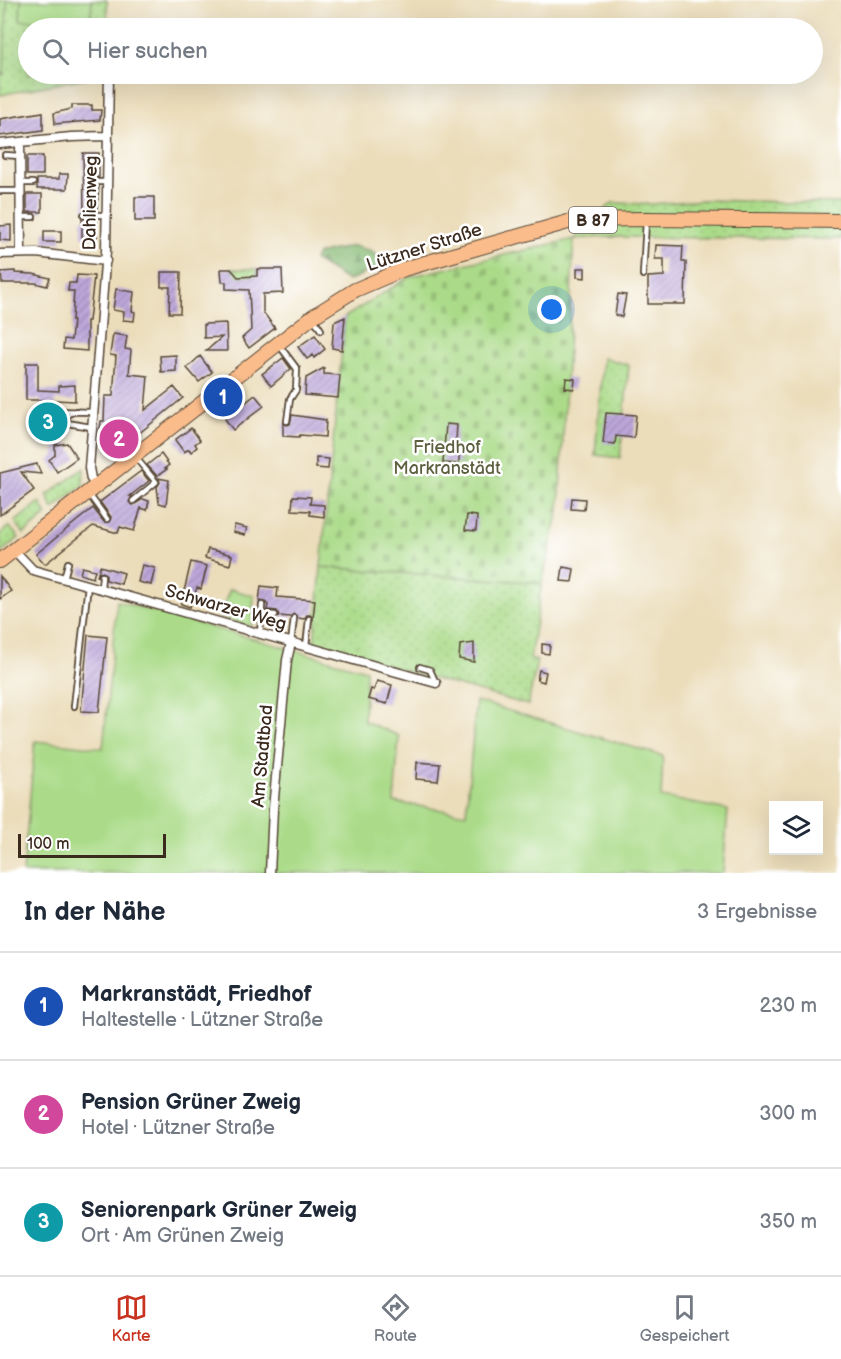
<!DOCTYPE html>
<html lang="de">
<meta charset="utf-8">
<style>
body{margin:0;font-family:"Balsamiq Sans",sans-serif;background:#f6f6f7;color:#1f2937}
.controls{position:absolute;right:18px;bottom:18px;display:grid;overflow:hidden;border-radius:0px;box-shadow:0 6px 24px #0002}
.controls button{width:54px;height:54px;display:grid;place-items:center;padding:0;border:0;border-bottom:2px solid #e0e1e3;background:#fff;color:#1f2937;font:30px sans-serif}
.scale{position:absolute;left:18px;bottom:15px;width:148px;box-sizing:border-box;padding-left:6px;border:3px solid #3b2a1e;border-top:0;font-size:16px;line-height:21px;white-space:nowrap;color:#3b2a1e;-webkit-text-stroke:4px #fff;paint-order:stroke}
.you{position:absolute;left:552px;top:310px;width:21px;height:21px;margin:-15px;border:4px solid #fff;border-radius:50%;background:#1a73e8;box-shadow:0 0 0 9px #1a73e833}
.badge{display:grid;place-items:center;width:39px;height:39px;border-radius:50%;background:#c8321e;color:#fff;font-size:20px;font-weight:700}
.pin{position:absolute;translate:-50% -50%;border:3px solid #fff;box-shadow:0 2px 6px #0006}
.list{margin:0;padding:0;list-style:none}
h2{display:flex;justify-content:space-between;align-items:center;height:78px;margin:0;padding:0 24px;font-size:26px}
h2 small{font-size:20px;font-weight:400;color:#747a83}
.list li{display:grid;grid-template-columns:39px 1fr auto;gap:18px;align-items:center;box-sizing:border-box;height:108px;padding:0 24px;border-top:2px solid #e0e1e3}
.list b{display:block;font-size:22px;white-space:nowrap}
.list p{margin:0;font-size:20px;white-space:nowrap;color:#747a83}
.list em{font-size:20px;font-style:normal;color:#747a83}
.icon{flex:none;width:33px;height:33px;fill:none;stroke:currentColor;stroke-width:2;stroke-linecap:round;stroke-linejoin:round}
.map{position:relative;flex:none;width:841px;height:873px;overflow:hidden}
.search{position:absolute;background:#fff;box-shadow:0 6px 24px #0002;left:18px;right:18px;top:18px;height:66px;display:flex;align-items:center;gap:15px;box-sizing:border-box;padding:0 21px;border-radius:33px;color:#747a83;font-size:22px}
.sheet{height:402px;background:#fff}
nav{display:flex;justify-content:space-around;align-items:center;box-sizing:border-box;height:84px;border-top:2px solid #e0e1e3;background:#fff;font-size:16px;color:#747a83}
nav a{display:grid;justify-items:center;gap:3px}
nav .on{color:#c8321e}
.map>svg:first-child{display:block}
.grass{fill:url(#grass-dots);stroke:#738254;stroke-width:1.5}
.forest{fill:url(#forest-firs);stroke:#62724a;stroke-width:1.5}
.cemetery{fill:url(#cemetery-stones);stroke:#738254;stroke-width:1.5}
.green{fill:#abdb89;stroke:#738254;stroke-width:1.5}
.building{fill:url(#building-hatch)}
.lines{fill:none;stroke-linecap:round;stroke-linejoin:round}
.service-casing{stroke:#554535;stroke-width:8}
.minor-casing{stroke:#554535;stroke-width:11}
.primary-casing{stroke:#554535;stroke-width:16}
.service{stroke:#fff;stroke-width:4.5}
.minor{stroke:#fff;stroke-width:8}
.primary{stroke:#fabc8b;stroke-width:14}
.labels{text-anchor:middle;stroke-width:5;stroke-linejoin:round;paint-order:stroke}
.shield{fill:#fff;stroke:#766a62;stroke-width:1.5}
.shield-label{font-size:16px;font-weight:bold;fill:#3b2a1e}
.street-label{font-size:18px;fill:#3b2a1e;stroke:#fff}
.park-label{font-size:18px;fill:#5d5f3e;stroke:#fff}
</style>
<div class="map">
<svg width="841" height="873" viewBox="0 0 841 873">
<defs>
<pattern id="grass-dots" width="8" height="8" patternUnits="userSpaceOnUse" patternTransform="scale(1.5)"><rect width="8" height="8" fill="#abdb89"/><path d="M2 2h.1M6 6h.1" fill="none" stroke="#94bc76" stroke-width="1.8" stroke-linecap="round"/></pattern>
<pattern id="forest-firs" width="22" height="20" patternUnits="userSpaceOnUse" patternTransform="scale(1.5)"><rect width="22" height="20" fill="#88bb75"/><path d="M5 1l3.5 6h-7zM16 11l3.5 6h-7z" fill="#70985f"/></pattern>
<pattern id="cemetery-stones" width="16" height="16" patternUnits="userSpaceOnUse" patternTransform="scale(1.5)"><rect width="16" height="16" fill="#abdb89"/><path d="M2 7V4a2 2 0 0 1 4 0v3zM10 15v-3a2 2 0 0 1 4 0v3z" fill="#94bc76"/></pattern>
<pattern id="building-hatch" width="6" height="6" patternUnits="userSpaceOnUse" patternTransform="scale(1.5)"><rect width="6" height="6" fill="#bda7db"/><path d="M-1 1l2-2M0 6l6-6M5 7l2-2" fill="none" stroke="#9b88b1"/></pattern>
</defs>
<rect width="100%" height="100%" fill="#fff"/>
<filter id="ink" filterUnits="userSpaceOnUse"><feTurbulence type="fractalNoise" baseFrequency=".0167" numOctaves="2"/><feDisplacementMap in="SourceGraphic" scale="12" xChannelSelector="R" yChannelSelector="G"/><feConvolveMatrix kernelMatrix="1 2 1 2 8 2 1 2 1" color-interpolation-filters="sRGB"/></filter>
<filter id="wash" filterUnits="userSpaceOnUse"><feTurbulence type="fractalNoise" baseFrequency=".008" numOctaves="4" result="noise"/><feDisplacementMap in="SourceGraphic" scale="24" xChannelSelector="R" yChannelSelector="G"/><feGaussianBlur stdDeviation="1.35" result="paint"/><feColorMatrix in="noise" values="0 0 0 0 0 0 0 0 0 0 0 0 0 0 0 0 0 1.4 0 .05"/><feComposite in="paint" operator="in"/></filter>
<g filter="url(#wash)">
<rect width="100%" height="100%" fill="#ebddba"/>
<path class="grass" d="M7,0H21L20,19L90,23L92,0H107L108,28H28V74H105L0,95V74H4Z
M703,200L841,203V239L609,237L574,239L612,203L652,204Z
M231,269H257V276L236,277Z
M603,358L629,365L620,458L595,455Z
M84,468L83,485L53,509L47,495Z
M40,502L47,515L24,534L15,522Z
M9,526L19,538L0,553V534Z
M321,567L542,583L530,659L537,661L528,705L314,645Z"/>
<path class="forest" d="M353,246L372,251L383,265L348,281L314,260L317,254Z"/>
<path class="cemetery" d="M574,239L559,510L542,583L321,567L345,317L409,277Z"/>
<path class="green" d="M0,0H7L4,74H0Z
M21,0H92L90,23L20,20Z
M230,589L254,596L252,627L219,617Z
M117,601L366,670L364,721L399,736L394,802L466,814L476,701L663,756L661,797L728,810L723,873H23L35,741L103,748Z"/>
<g id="blocks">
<path class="building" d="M72,105H92V110H101L100,120L55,124L54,113L72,109Z
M43,112V130L0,136V119Z
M83,153H99V177L92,178L90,181L92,186H99L97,210L84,211Z
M27,156H43V175H27Z
M59,174H68L67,189H37V179H59Z
M27,194H42V212H27Z
M135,197H154V221H135Z
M82,219H97V237H82Z
M11,225V241L0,240V226Z
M44,231H61V242H44Z
M656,245L683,246L682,262H686L685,304H648V277L664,276V259H655Z
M577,268H585V278L577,277Z
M221,269H231L238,277L257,276V269H282L283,293L263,294V312L275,328L249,348L242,338L251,330L249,290L226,289V282H222Z
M15,271V273L33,274L50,278L47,286L35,283H2L1,272Z
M161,272H181L180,313H169L170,287H161Z
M77,275L94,276L89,321H87V351L63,349L64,339L71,340L73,320H72L74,291H68L69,283H76Z
M116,289L134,292L132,311L135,312L134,321L123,320L124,312L113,310Z
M618,294L626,295L622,317L615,315Z
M345,317L342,350L332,348L334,322Z
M226,323L227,351H206L222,337L204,338V324Z
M113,334L127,336L125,349L131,350L129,374L148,376L145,410L174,387L183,398L112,455L104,445L111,439L100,428L101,421H104L105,396H113L116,356L110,355Z
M315,335L325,349L314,358L313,355L307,359L298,347Z
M176,355V371L161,372L160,356Z
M200,356L212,372L199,382L187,368Z
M283,358L291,369L271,386L262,374Z
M26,363H38V390L59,391V386L75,385V401L55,400V407L51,409V414L55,416V434L41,433V400H26Z
M324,368V374L340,375L338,398L305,395L306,378Z
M566,378L575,379L574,389L565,388Z
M255,395L264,406L233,430L225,419Z
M606,413L636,415L634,438L616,436L615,444L603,443Z
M292,415L326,420L325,437L300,435L299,437L283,436V423L287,425L290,424Z
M446,424L457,425L455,455H459V464L443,463Z
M191,428L200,440L195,444L197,447L191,452L189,449L184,452L175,440Z
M67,443L77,458L57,472L49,460L55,455V445Z
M161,454L169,465L165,468L167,469L157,476L147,465Z
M316,458L329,459L328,469L316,468Z
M37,464L41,474L21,472L34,490L0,515V473Z
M141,471L149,481L130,496H132L129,502L133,505L143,499L149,501L147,510L141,508L134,531L120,527L118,533L93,526L45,564L36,554L93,508L104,522H110L111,517L100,502Z
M158,478L169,480L166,505L159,503L157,487L160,482Z
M293,496L311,497L310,504L324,505V517L310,515V511L292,510Z
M572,498L585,499L584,510L571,509Z
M467,515L477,516L476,531L465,530Z
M235,525L247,528L245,535L233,532Z
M208,549L232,555L230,565L205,558Z
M191,562L207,566L201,589L197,588L190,607L181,604Z
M142,565L155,568L151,585L138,582Z
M100,566L124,573L121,584L106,580V575L103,572L99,573L97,577Z
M82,567L95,570L93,578L80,574Z
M563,567L574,569L572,582L561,581Z
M0,576L11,591L0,599Z
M261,586L278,588L277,597L315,600L313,619L310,615H307L304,619L298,618L294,614L290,617L279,616L277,611L267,610L268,605L265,602L259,601Z
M225,603L234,606L231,615L223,613Z
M88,635L107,637L99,712L81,711Z
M474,643V662L459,659L460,645Z
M542,644L550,645L549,654L542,653Z
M539,670L546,672L544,682L537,680Z
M377,681L392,685L387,704L368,699L371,689L374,690Z
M417,762L440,764L438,781L416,779Z"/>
</g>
</g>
<g filter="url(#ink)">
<use href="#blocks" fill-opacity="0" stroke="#554535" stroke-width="1.5"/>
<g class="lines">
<defs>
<path id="service" d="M5,155L20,156
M94,182H108
M20,183H33
M0,191H20
M84,215H107
M20,217H33
M643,275L646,221
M314,319L321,330
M279,345L297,369L296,390L290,399L287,421
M55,411L92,412
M76,411L68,414L65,419L67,423L91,427
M88,493L107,519
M133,501L156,482L136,458
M64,579L68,563
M101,588L102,576
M261,614L275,615
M260,634L262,605
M291,643L294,618
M306,647L309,619
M420,667L430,670L436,683
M74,706L88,585"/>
<path id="minor" d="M20,142L21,252
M0,144L71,137L107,136
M0,254L36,253L106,261
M97,486L91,479L89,468L106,251L109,74
M14,550L33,570L436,683
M270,873L273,809L287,660L291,643"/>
<path id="primary" d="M0,561L312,317L355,290L404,269L575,220L646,219L841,221"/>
</defs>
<use href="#service" class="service-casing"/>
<use href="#minor" class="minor-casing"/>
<use href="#primary" class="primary-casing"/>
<use href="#service" class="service"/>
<use href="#minor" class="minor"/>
<use href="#primary" class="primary"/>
</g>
</g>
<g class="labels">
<rect class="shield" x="569" y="207" width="48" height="26" rx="4.5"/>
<g class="shield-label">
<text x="593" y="226">B 87</text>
</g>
<g class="street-label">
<text transform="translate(90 203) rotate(-89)" y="6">Dahlienweg</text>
<text transform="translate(424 247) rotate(-18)" y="6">Lützner Straße</text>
<text transform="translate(226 607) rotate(16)" y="6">Schwarzer Weg</text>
<text transform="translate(262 756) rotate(-85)" y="6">Am Stadtbad</text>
</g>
<g class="park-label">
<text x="447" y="453">Friedhof<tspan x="447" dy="21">Markranstädt</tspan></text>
</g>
</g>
</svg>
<div class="controls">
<button><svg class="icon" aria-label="layers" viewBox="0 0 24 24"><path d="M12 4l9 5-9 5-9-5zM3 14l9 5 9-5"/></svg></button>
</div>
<div class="scale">100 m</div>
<div class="you"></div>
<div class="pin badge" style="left:223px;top:397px;background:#1a4fb4">1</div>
<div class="pin badge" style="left:119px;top:439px;background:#d1479c">2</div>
<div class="pin badge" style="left:48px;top:422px;background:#0f9aa8">3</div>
<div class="search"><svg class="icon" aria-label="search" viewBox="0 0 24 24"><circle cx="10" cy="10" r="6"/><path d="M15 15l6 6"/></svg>Hier suchen</div>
</div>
<section class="sheet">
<h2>In der Nähe<small>3 Ergebnisse</small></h2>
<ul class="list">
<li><span class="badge" style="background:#1a4fb4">1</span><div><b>Markranstädt, Friedhof</b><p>Haltestelle · Lützner Straße</p></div><em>230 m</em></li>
<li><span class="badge" style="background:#d1479c">2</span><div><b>Pension Grüner Zweig</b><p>Hotel · Lützner Straße</p></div><em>300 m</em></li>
<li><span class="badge" style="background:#0f9aa8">3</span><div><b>Seniorenpark Grüner Zweig</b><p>Ort · Am Grünen Zweig</p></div><em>350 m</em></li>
</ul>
</section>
<nav>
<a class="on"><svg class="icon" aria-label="map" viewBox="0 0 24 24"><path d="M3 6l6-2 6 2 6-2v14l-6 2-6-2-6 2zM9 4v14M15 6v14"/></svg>Karte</a>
<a><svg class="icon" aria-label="directions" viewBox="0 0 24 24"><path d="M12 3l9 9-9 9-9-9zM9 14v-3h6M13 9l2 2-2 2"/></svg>Route</a>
<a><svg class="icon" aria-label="saved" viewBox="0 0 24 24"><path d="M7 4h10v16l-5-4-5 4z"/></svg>Gespeichert</a>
</nav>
